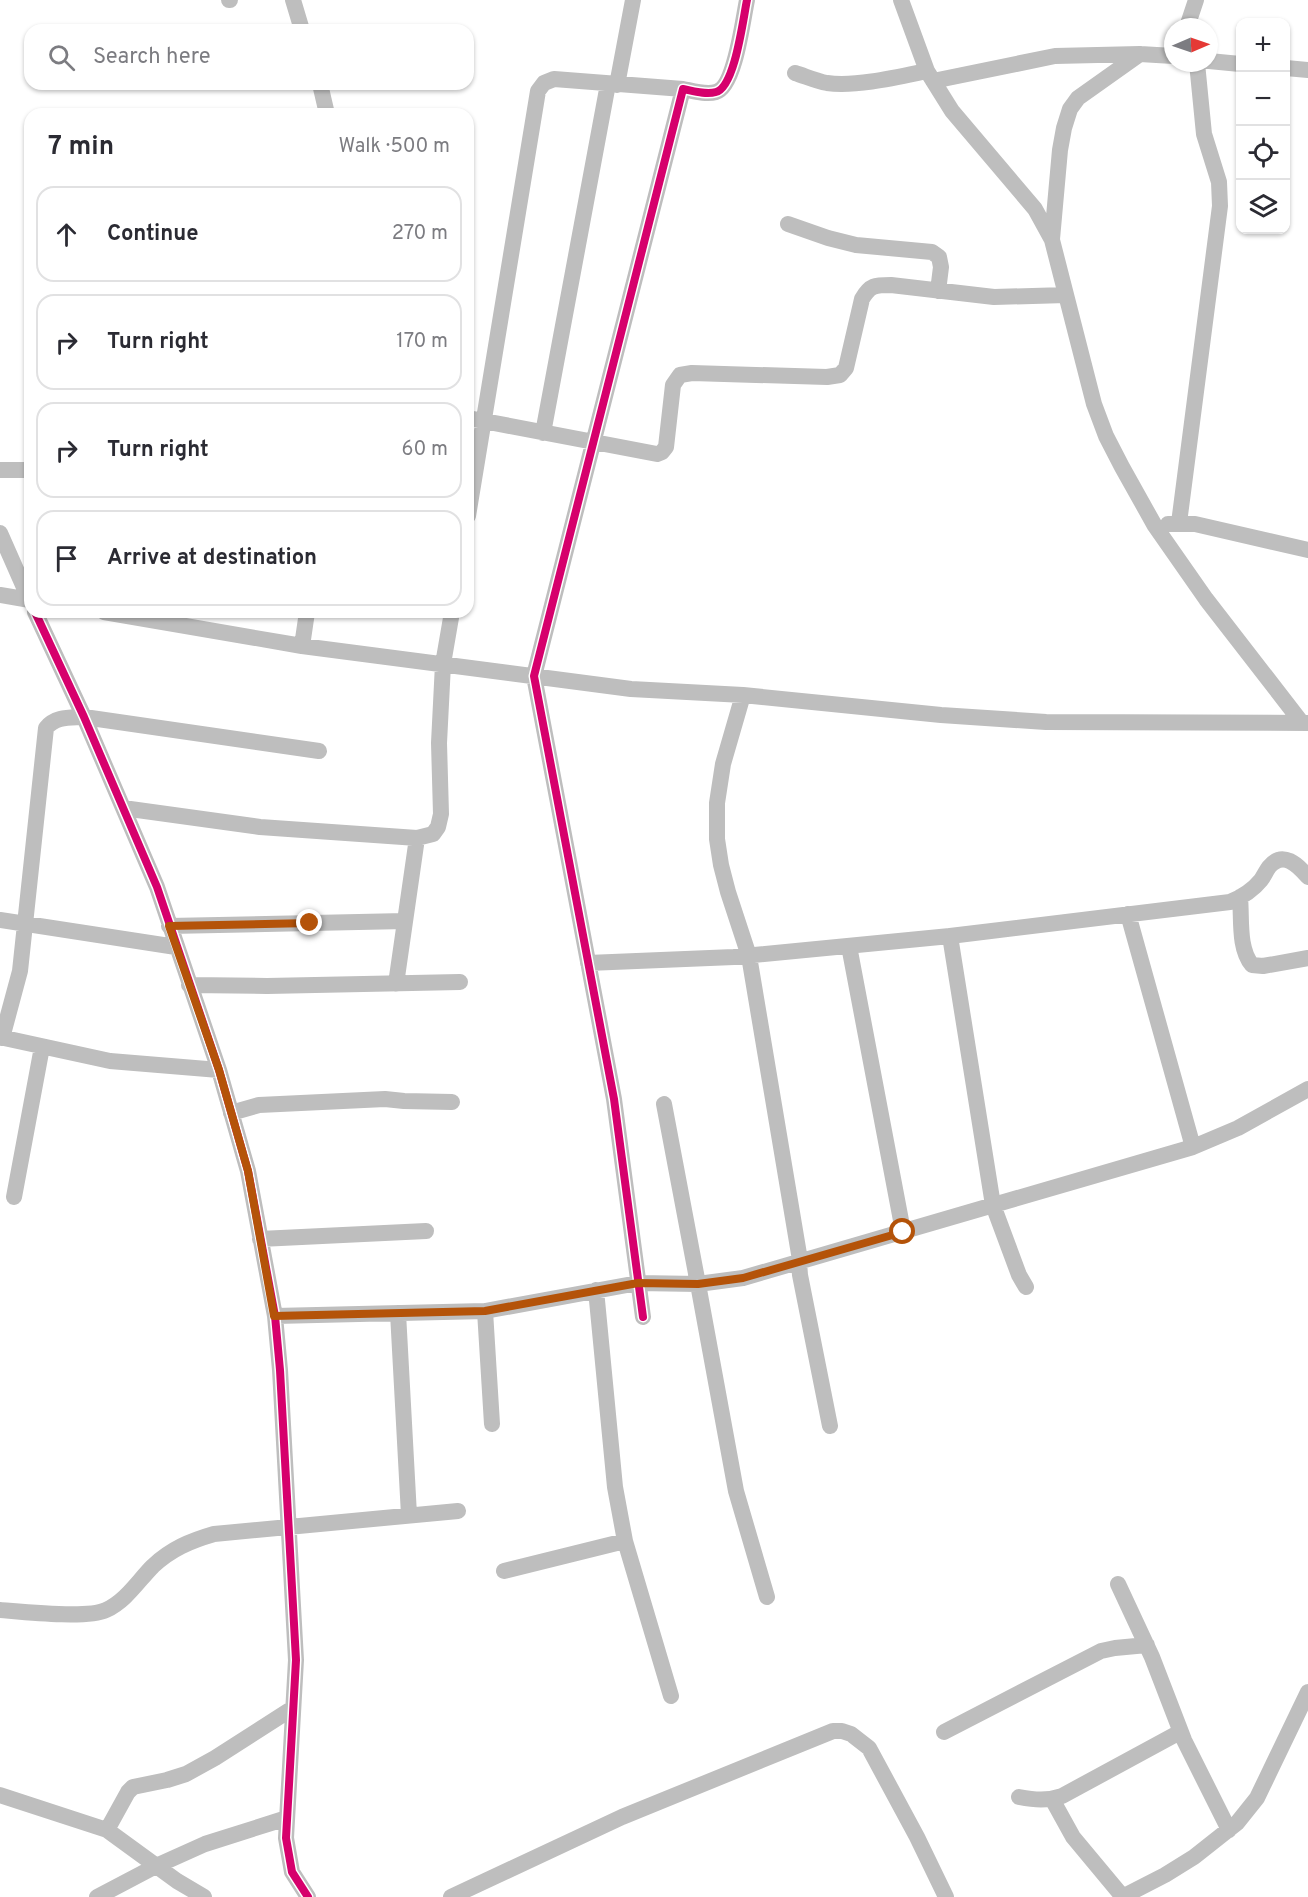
<!DOCTYPE html>
<meta charset="utf-8">
<style>
body{margin:0;font-family:Overpass,sans-serif;background:#f2f2f3;color:#2b2b33}
.controls{position:absolute;right:18px;top:18px;display:grid;overflow:hidden;border-radius:12px;box-shadow:0 2px 4px #0004}
.controls button{width:54px;height:54px;display:grid;place-items:center;padding:0;border:0;border-bottom:2px solid #e1e1e2;background:#fff;color:#2b2b33;font:30px sans-serif}
.compass{position:absolute;left:1164px;top:18px;width:54px;height:54px;border-radius:50%;background:#fff;box-shadow:0 2px 4px #0004;rotate:88deg}
.stop{position:absolute;width:18px;height:18px;margin:-14px;border:4px solid #b45309;border-radius:50%;background:#fff}
.stop.end{background:#b45309;border-color:#fff;box-shadow:0 2px 6px #0008}
.list{margin:0;padding:0;list-style:none}
h2{display:flex;justify-content:space-between;align-items:center;height:78px;margin:0;padding:0 24px;font-size:26px}
h2 small{font-size:20px;font-weight:400;color:#7c7c81}
.list li{display:grid;grid-template-columns:39px 1fr auto;gap:18px;align-items:center;box-sizing:border-box;height:96px;margin:0 12px 12px;padding:0 12px;border:2px solid #e1e1e2;border-radius:18px}
.list b{display:block;font-size:22px;white-space:nowrap}
.list em{font-size:20px;font-style:normal;color:#7c7c81}
.icon{flex:none;width:33px;height:33px;fill:none;stroke:currentColor;stroke-width:2;stroke-linecap:round;stroke-linejoin:round}
.map{position:relative;flex:none;width:1308px;height:1897px;overflow:hidden}
.search{position:absolute;background:#fff;box-shadow:0 2px 4px #0004;left:24px;top:24px;width:450px;height:66px;display:flex;align-items:center;gap:15px;box-sizing:border-box;padding:0 21px;border-radius:18px;color:#7c7c81;font-size:22px}
.panel{position:absolute;background:#fff;box-shadow:0 2px 4px #0004;left:24px;top:108px;width:450px;height:510px;border-radius:18px}
.map>svg:first-child{display:block}
.lines{fill:none;stroke-linecap:round;stroke-linejoin:round}
.minor{stroke:#bebebe;stroke-width:16}
.cycleway-casing{stroke:#fff;stroke-width:11}
.cycleway{stroke:#d6006c;stroke-width:8}
.route{stroke:#b45309;stroke-width:8}
</style>
<div class="map">
<svg width="1308" height="1897" viewBox="0 0 1308 1897">
<rect width="100%" height="100%" fill="#fff"/>
<g class="lines">
<path class="minor" d="M229,0H230
M293,0L302,30
M901,0L927,71L952,111L1035,209L1052,240L1094,404L1106,436L1122,467L1155,526L1206,599L1302,723
M1187,27L1196,0
M1209,61L1240,64
M1286,68L1308,70
M795,73C805,76 816,81 827,83C856,87 898,77 927,71
M933,81L1055,56L1140,54L1173,56
M320,84L327,114
M617,85L633,0
M788,224L828,238L856,245L932,252L939,257L941,267L938,291
M1052,239L1060,150L1064,128L1070,109L1078,98L1140,54
M468,418L657,454L662,452L666,447L673,385L680,375L692,373L827,377L840,375L846,368L862,299C870,285 875,285 891,285L994,297L1066,295
M543,433L608,84
M0,470H30
M468,516L538,91L544,83L554,79L683,89
M1179,523L1220,206L1219,182L1204,134L1197,63
M1168,524H1195L1308,550
M0,533L30,601
M0,595L30,600
M35,612L84,717L157,887L219,1070L248,1171L275,1316L280,1370L296,1660L286,1838L292,1872L308,1897
M104,612L302,646L631,689L743,695L941,715L1046,722L1308,723
M302,646L307,612
M743,695L723,764L717,803V839L721,865L728,892L749,956L800,1260L799,1262L800,1275L830,1426
M123,808L260,827L417,838L433,834L438,827L441,814L439,743L443,664L452,612
M1240,897C1242,919 1238,948 1252,965L1263,966L1308,958
M0,920L176,947
M169,926L405,921
M950,936L993,1205L1019,1275L1026,1287
M849,946L903,1231
M588,963L734,957L950,936L1230,902C1242,897 1253,890 1261,880C1264,876 1266,871 1269,867C1283,850 1298,865 1308,877
M396,984L417,838
M189,985L267,986L460,982
M0,1037L110,1061L219,1070
M2,1038L20,971L46,728C56,716 70,718 84,717L319,751
M664,1104L698,1284L743,1278L1193,1147L1128,914
M231,1113L259,1105L385,1099L404,1101L452,1102
M1193,1147L1238,1128L1308,1089
M14,1197L42,1047
M260,1239L426,1231
M596,1290L615,1487L625,1541L671,1696
M485,1311L492,1424
M398,1313L409,1515
M275,1316L485,1311L638,1283L698,1284L736,1491L767,1597
M643,1317L614,1099L534,676L683,89C693,91 706,95 716,92C735,87 743,19 747,0
M504,1571L625,1541
M1118,1584L1152,1657L1184,1740L1229,1830
M0,1610C24,1612 87,1619 106,1610C126,1601 138,1581 153,1566C171,1549 190,1541 214,1534L458,1511
M944,1732L1101,1651L1115,1648L1147,1645
M0,1795L107,1830L177,1881L204,1897
M1019,1797C1035,1800 1047,1801 1062,1796L1180,1732
M1052,1799L1073,1837L1123,1897
M107,1830L128,1792L133,1787L167,1780L186,1774L215,1758L293,1708
M97,1897L156,1866L205,1844L287,1818
M451,1897L622,1817L833,1731H842L851,1734L869,1748L917,1837L946,1897
M1122,1897L1165,1875L1194,1857L1237,1823L1257,1798L1308,1692"/>
<defs>
<path id="cycleway" d="M35,612L84,717L157,887L219,1070L248,1171L275,1316L280,1370L296,1660L286,1838L292,1872L308,1897
M643,1317L614,1099L534,676L683,89C693,91 706,95 716,92C735,87 743,19 747,0"/>
</defs>
<use href="#cycleway" class="cycleway-casing"/>
<use href="#cycleway" class="cycleway"/>
</g>
<g class="lines">
<path class="route" d="M310,923L169,926L219,1070L248,1171L274,1316L485,1311L638,1283L698,1284L743,1278L903,1232"/>
</g>
</svg>
<div class="controls">
<button>+</button>
<button>−</button>
<button><svg class="icon" aria-label="locate" viewBox="0 0 24 24"><circle cx="12" cy="12" r="6"/><path d="M12 2v4M12 18v4M2 12h4M18 12h4"/></svg></button>
<button><svg class="icon" aria-label="layers" viewBox="0 0 24 24"><path d="M12 4l9 5-9 5-9-5zM3 14l9 5 9-5"/></svg></button>
</div>
<svg class="compass" viewBox="-18 -18 36 36"><path d="M0-13l5 13h-10z" fill="#e53935"/><path d="M0 13l5-13h-10z" fill="#7c7c81"/></svg>
<div class="stop" style="left:903px;top:1232px"></div>
<div class="stop end" style="left:310px;top:923px"></div>
<div class="search"><svg class="icon" aria-label="search" viewBox="0 0 24 24"><circle cx="10" cy="10" r="6"/><path d="M15 15l6 6"/></svg>Search here</div>
<section class="panel">
<h2>7 min<small>Walk · 500 m</small></h2>
<ul class="list">
<li><svg class="icon" aria-label="ahead" viewBox="0 0 24 24"><path d="M12 20V5M6 11l6-6 6 6"/></svg><div><b>Continue</b></div><em>270 m</em></li>
<li><svg class="icon" aria-label="right" viewBox="0 0 24 24"><path d="M7 20v-9h11M14 6l5 5-5 5"/></svg><div><b>Turn right</b></div><em>170 m</em></li>
<li><svg class="icon" aria-label="right" viewBox="0 0 24 24"><path d="M7 20v-9h11M14 6l5 5-5 5"/></svg><div><b>Turn right</b></div><em>60 m</em></li>
<li><svg class="icon" aria-label="arrive" viewBox="0 0 24 24"><path d="M6 21V4h12l-3 4 3 4H6"/></svg><div><b>Arrive at destination</b></div></li>
</ul>
</section>
</div>
